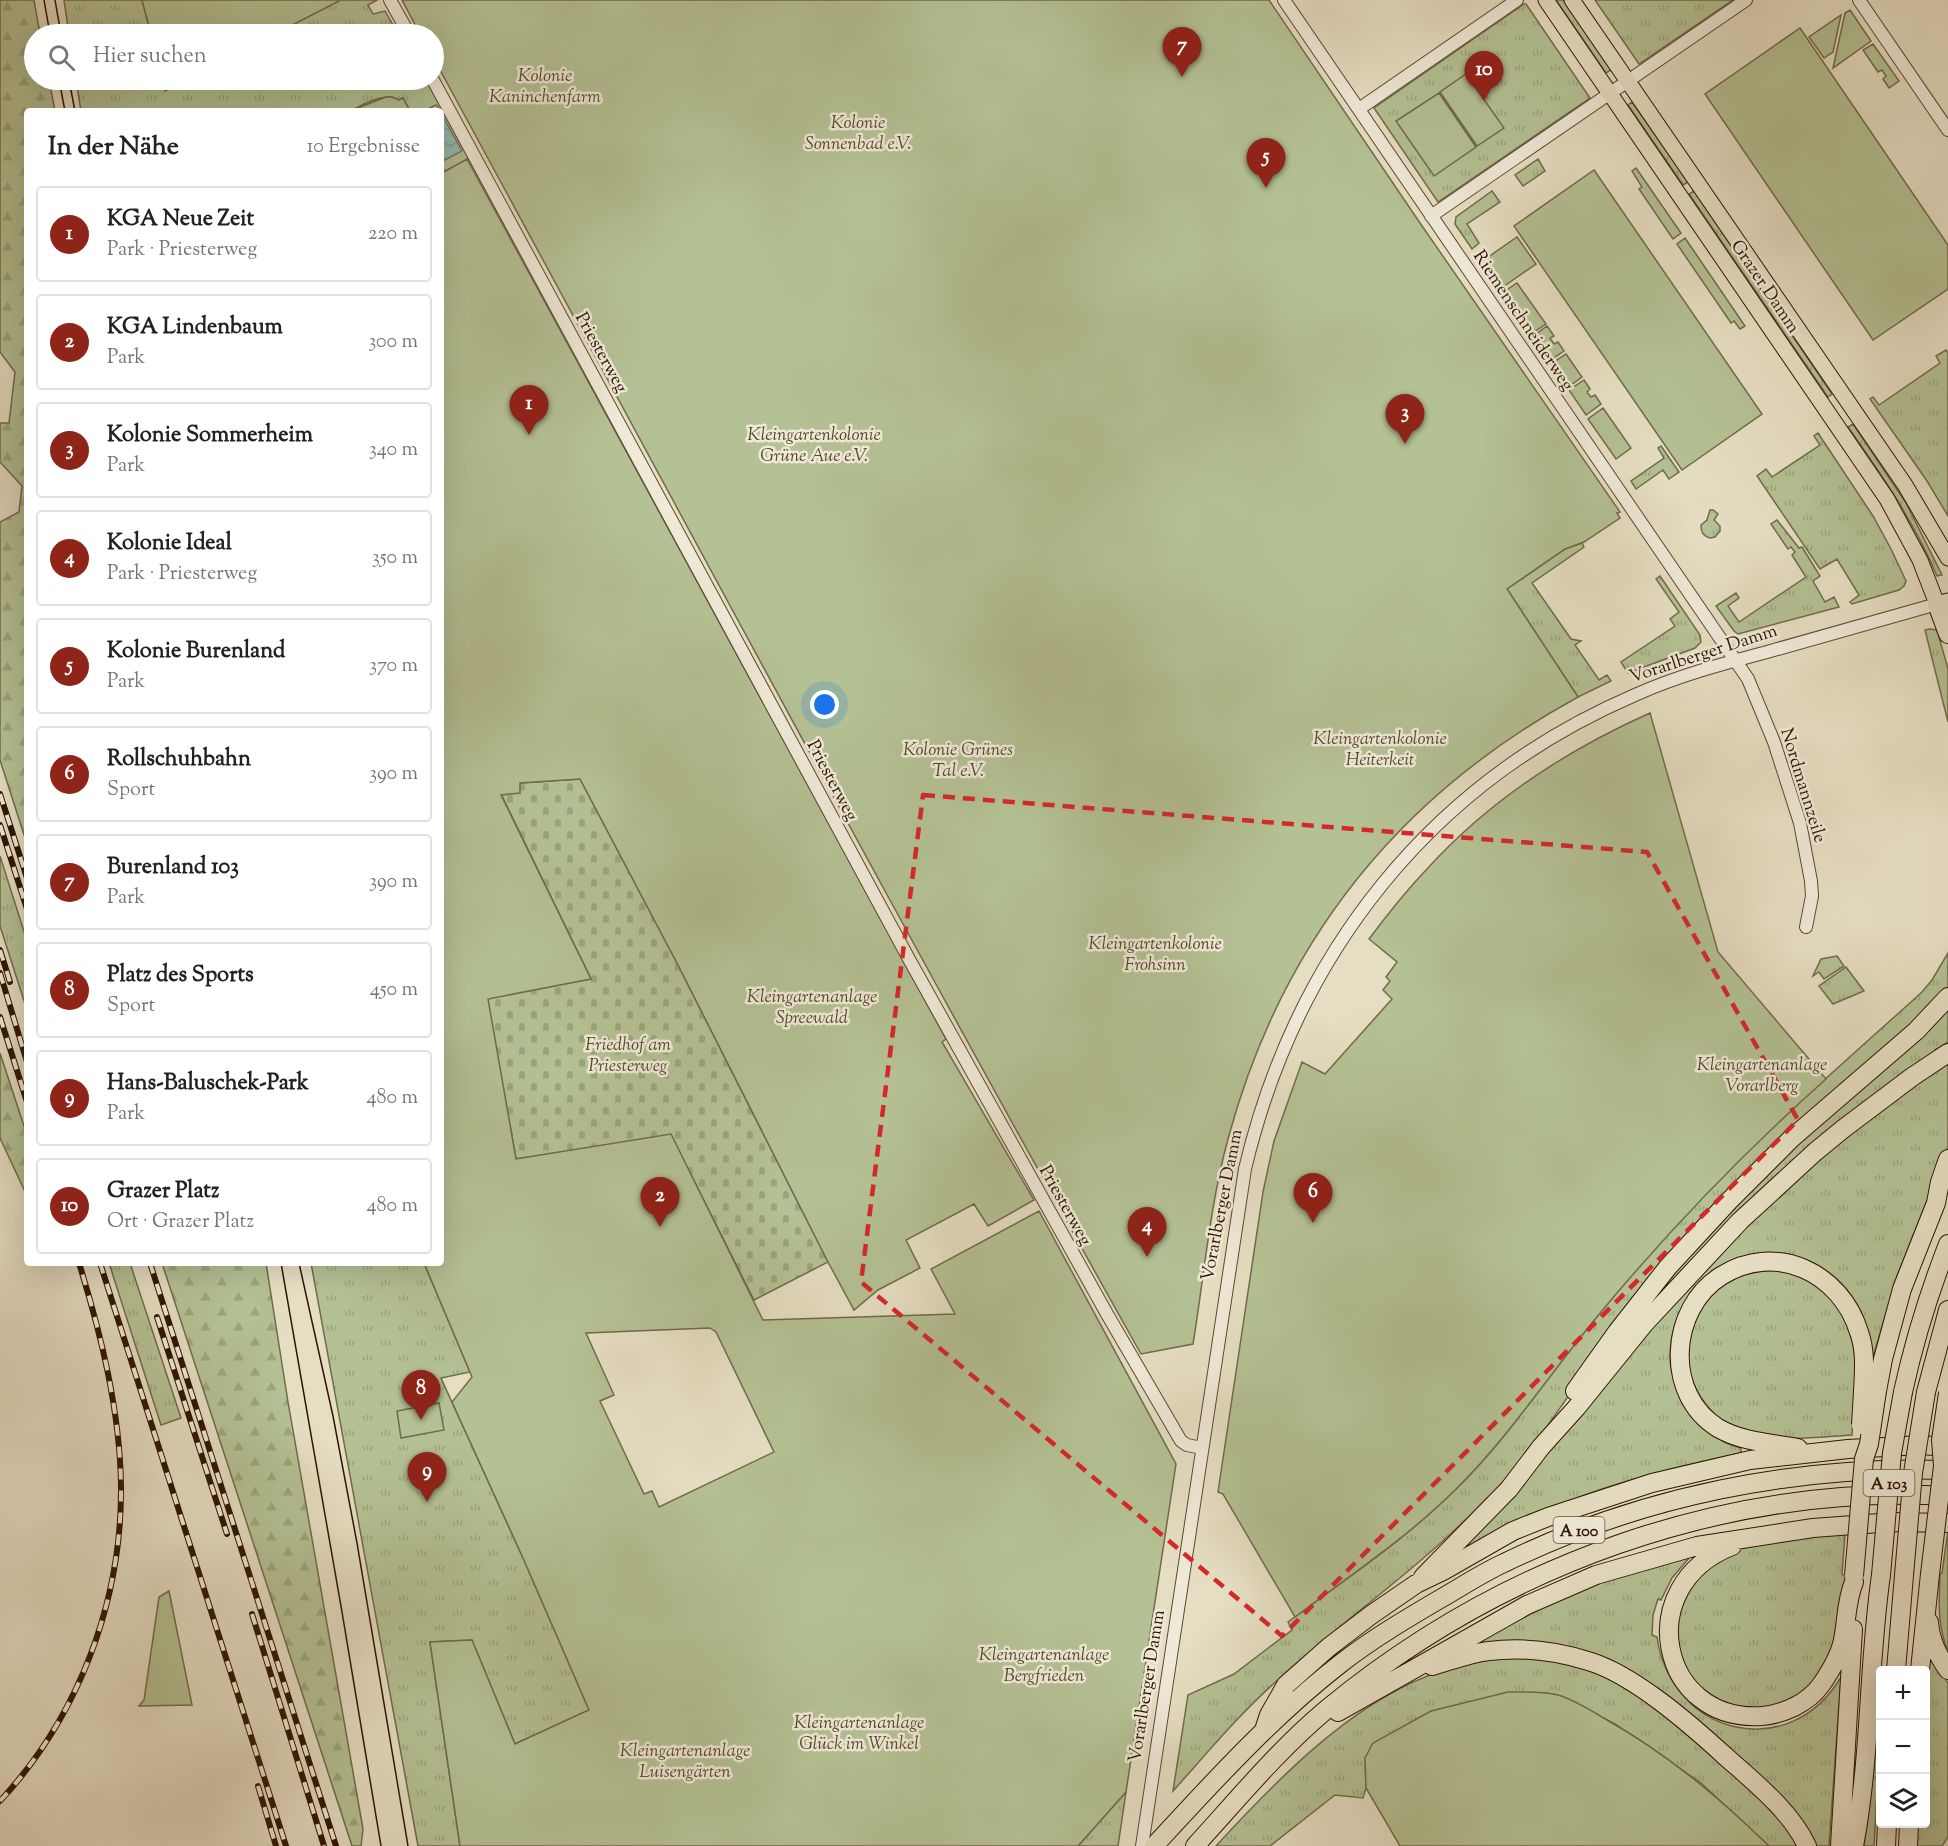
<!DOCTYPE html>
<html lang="de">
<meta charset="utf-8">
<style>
body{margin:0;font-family:"Sorts Mill Goudy",serif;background:#f6f6f6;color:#222}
.controls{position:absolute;right:18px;bottom:18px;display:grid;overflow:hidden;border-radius:6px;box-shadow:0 6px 24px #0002}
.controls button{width:54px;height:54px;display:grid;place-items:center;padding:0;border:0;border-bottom:2px solid #e0e0e0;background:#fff;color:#222;font:30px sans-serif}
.you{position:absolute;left:825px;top:705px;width:21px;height:21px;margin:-15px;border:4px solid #fff;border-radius:50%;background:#1a73e8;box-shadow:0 0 0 9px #1a73e833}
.badge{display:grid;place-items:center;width:39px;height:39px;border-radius:50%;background:#8f2418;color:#fff;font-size:20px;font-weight:700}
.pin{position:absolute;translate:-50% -50px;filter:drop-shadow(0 2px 3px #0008)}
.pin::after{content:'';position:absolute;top:32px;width:21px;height:18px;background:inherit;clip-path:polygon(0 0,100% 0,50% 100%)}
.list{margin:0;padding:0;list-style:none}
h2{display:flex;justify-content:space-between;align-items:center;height:78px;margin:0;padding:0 24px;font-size:26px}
h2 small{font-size:20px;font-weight:400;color:#767676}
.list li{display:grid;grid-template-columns:39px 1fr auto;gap:18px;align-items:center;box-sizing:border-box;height:96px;margin:0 12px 12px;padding:0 12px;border:2px solid #e0e0e0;border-radius:6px}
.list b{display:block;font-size:22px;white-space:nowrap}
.list p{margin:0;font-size:20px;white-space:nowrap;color:#767676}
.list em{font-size:20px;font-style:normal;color:#767676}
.icon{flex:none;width:33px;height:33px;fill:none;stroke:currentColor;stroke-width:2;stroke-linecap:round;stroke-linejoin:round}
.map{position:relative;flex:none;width:1948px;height:1846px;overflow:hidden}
.search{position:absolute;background:#fff;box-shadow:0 6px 24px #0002;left:24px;top:24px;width:420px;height:66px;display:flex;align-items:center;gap:15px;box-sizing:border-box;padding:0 21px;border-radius:33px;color:#767676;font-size:22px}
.panel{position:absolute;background:#fff;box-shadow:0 6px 24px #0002;left:24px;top:108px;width:420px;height:1158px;border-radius:6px}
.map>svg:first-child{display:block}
.grass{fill:url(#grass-tufts);stroke:#726a4a;stroke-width:1.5}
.forest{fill:url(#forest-firs);stroke:#726a4a;stroke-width:1.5}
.cemetery{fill:url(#cemetery-stones);stroke:#726a4a;stroke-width:1.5}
.garden{fill:#b4c194;stroke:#726a4a;stroke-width:1.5;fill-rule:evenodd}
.water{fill:url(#water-waves);stroke:#6d796b;stroke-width:1.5}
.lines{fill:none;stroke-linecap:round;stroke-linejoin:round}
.minor-casing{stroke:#5d4631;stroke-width:14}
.major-casing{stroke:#2f1400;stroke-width:17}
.highway-casing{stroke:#2f1400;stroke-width:20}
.minor{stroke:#efead8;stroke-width:12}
.major{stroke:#e6dec3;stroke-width:15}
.highway{stroke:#e6dec3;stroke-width:18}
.tram{stroke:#2f1400;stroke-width:1.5}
.rail-casing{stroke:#2f1400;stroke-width:6}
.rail{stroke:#efead8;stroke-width:4;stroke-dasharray:11;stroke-linecap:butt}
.highway-bridge-casing{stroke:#2f1400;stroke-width:20;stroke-linecap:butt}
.highway-bridge{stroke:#e6dec3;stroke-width:18}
.marked{fill:none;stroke:#d62828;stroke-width:4.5;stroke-dasharray:12 8;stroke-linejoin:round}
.labels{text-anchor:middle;stroke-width:5;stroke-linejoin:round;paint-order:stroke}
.shield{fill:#efead8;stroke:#695441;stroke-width:1.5}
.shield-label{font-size:16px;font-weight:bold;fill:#2f1400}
.park-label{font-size:18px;font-style:italic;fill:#57482c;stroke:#efead8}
.street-label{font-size:18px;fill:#2f1400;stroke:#efead8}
</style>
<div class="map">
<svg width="1948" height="1846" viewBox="0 0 1948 1846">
<defs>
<pattern id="grass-tufts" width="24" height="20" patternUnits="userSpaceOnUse" patternTransform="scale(1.5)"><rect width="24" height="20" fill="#b4c194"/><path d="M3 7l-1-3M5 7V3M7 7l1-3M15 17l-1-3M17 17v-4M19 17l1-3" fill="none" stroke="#9ba57e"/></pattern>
<pattern id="forest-firs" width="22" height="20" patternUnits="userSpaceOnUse" patternTransform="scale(1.5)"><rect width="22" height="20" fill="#b4c194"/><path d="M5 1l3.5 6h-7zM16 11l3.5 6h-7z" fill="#9ba57e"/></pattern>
<pattern id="cemetery-stones" width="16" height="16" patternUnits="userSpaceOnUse" patternTransform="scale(1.5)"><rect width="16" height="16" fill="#b4c194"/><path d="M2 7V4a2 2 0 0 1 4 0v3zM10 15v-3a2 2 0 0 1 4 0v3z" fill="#9ba57e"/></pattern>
<pattern id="water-waves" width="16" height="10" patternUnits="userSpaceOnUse" patternTransform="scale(1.5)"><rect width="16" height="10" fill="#96bcb3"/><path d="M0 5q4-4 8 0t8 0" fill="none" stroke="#82a198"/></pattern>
</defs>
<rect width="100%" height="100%" fill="#e6dec3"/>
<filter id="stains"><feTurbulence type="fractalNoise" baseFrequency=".00333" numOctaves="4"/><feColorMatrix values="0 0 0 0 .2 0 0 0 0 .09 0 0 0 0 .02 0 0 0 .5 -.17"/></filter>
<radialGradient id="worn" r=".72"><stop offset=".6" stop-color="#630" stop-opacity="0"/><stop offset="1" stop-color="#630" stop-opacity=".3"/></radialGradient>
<path class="grass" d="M64,0H142L151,34H69Z
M339,0H377L368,5L373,14L385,11L398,34H275Z
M1556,0H1563L1611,70L1606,73Z
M1595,0H1733L1639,64Z
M1524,4H1526L1590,98L1438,202L1374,108Z
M76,80H162L165,91L187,80H423L426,85L430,83L470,158L444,172L441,156L443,160L441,111L436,105L424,111H410L403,98L399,100C383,92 364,104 350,111H81Z
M1632,102L1688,182L1683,185L1628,105Z
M1538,159L1545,171L1523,186L1515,175Z
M1492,191L1500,202L1467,224L1479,243L1472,249L1455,224L1456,217Z
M1694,191L1832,394L1828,397L1689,194Z
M1946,350L1948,353V516L1927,481L1870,399L1873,397L1879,405L1940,363L1936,356Z
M1853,424L1906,503L1942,575L1937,576C1914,522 1882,475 1848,427Z
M1818,433L1873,516L1891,549L1906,581L1904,586L1899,590L1852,604L1850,602L1859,595L1837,559L1820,569L1757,476L1766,469L1772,477L1820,445L1814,436Z
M1661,446L1679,472L1669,479L1663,470L1636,489L1631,481L1664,458L1658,448Z
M1710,510H1713L1718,514L1714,520L1720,526V531L1715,537L1710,538C1703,536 1701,532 1701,525L1707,520Z
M1777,520L1799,548L1802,547L1820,576L1813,581L1825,602L1834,597L1839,607L1738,634L1734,631L1716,606L1736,593L1739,598L1728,606L1739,622L1806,577L1792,555L1795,552L1791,547L1788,549L1771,524Z
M1582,543L1584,547L1532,583L1571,639L1581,641L1575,645L1599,680L1607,675L1611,681L1578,697L1507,589L1565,549Z
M1660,576L1700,635L1701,642L1695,648L1628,673L1621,662L1675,626L1670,619L1679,612L1656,579Z
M1929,629L1937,630L1948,669V722L1925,630Z
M0,856L27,941V1010L0,926Z
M1948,953V987L1940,998L1850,1078L1600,1351L1534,1445L1489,1499L1487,1498C1424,1565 1348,1616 1280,1678C1241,1712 1208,1752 1173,1791L1188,1695L1234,1674L1292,1630L1288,1622C1344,1580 1405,1540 1455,1490C1498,1449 1531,1400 1567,1354C1600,1312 1634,1271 1669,1232C1747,1146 1836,1070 1922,992L1932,980Z
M1837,956L1844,966L1824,979L1819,972L1813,976L1821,959Z
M1846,967L1864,991L1833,1004L1819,986Z
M1948,1006V1042L1935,1050V1053L1641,1313L1678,1268L1753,1184Z
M1948,1062V1148L1897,1276L1873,1357C1869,1332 1863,1309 1847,1290C1792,1223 1689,1253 1672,1336C1670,1348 1668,1366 1674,1376C1679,1385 1687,1394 1693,1402C1702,1414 1710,1429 1720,1439C1725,1444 1734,1446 1741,1448V1453C1683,1465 1624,1479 1569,1501C1531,1517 1494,1536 1457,1553L1536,1467L1671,1305L1767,1205L1879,1109Z
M109,1263H130L181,1418L161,1425Z
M311,1263H424L470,1372L441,1378L523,1558L589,1710L515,1744L472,1640L430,1642L460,1846H418Z
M1776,1270C1783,1272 1791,1272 1798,1275C1835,1290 1854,1327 1856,1366C1858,1388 1853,1413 1852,1435C1818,1437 1778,1443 1746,1432C1709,1420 1683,1382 1688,1343C1689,1337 1692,1331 1694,1325C1700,1308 1711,1292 1727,1282C1742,1274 1758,1271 1776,1270Z
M1948,1530V1651C1937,1626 1939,1600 1940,1574L1942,1573Z
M1845,1534L1842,1574L1845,1577L1842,1607L1829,1663L1797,1699L1753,1712L1712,1700L1684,1671L1674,1624L1698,1572L1728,1553L1743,1548L1795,1537Z
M1687,1553L1689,1558L1672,1578L1661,1600L1658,1599L1653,1615L1652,1635L1657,1637C1671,1736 1790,1764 1841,1677L1829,1846H1814L1639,1682L1482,1644L1480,1640L1578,1589Z
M1505,1657L1562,1659L1630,1687L1755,1790L1803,1846H1769L1701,1783L1615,1724L1560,1696L1545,1693L1365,1758L1366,1788L1363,1798L1335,1795L1270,1846H1216C1274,1783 1345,1709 1425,1677C1450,1666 1478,1662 1505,1657Z
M1931,1657L1948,1683V1837L1942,1846H1915L1917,1824H1926L1927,1659Z
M1880,1671V1741L1874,1846H1864L1874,1769Z
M1126,1792L1118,1846H1078Z"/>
<path class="forest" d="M0,0H34L40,34H34V80H49L55,111H27V844L0,760V522L19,512L22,486L0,462V423H9L15,372L0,352Z
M0,1053L27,1135V1196L0,1138Z
M162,1263H266L288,1402L363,1829L361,1846H352Z"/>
<path class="cemetery" d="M580,779L678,965L828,1262L754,1300L671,1135L516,1159L487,998L591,979L501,794L520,783Z"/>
<path class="garden" d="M142,0H339V1L275,34H151Z
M402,0H1269L1420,223L1620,512L1617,513L1620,518L1584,542L1565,549L1507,589L1578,697C1399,795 1281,942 1228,1139C1210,1204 1204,1277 1193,1344L1141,1354C900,925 669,491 434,59V34H420Z
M1850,10L1871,41L1833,68L1845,13Z
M1841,15L1833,52L1824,58L1809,37Z
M1800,28L1948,245V289L1873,340L1705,94Z
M1873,44L1899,81L1889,88L1883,79L1886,76L1882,70L1878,72L1863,50Z
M1466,74L1504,128L1477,146L1440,92Z
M1439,93L1476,147L1434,176L1396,121Z
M386,97H392L399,100L403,98L410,111H350Z
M467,159L946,1039L942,1042L1034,1200L988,1226L974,1204L906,1240L920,1268L878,1290L854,1310L828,1262L678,965L580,779L520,783V793L501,795L591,979L488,999L516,1159L671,1134L763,1320L955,1314L931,1269L1039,1211L1176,1464L1126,1792L1078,1846H460L430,1642L472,1640L515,1744L589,1710L523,1558L452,1402L472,1377L424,1263H441V162L444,172ZM710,1328L716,1332L774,1452L659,1507L652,1491L644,1494L600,1401L614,1395L586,1333Z
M1636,168L1681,233L1673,239L1639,189L1642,187L1632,171Z
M1594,170L1762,414L1682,470L1514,226Z
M1517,237L1536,264L1500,289L1481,262Z
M1685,238L1745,326L1740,329L1734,321L1731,323L1677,244Z
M1517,283L1546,324L1531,334L1502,293Z
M1547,326L1554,336L1550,338L1554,344L1558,342L1564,351L1549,361L1532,337Z
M1566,354L1582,377L1567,388L1551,364Z
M1584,380L1590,389L1587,392L1591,397L1595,395L1601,404L1586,415L1569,390Z
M1603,408L1631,448L1616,459L1588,419Z
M1650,713L1718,952L1826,1079C1743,1153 1667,1232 1596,1318C1549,1375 1508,1438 1455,1490C1407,1538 1349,1576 1295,1617L1223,1494L1218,1492L1263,1192L1274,1141L1302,1062L1325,1074L1392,999L1383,990L1390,981L1386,977L1397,962L1369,939C1387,915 1406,891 1427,869C1488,802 1567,750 1650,713Z
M439,1403L444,1430L401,1438L397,1411Z
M169,1591L192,1705L139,1706L144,1700L159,1597Z
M1508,1692C1524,1692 1542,1691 1558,1695C1575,1700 1592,1711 1607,1720C1669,1755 1718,1797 1769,1846H1400L1366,1788L1365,1758L1373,1743L1431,1711Z"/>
<path class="water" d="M441,113L462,151L443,161L441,156Z"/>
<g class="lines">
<defs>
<path id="minor" d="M390,0L409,34
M1284,0L1748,679L1774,742L1800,823L1811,881L1812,896L1806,927
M1859,0L1948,130
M433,80L909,959L1107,1314L1181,1441L1187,1445L1202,1448
M1359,109L1517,0
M1431,216L1746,0
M1142,1846L1245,1169C1296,954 1430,783 1635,695C1677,676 1722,664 1767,652C1824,636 1881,620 1937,604"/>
<path id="major" d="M1546,0L1887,499L1920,560L1937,604L1948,601
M1572,0L1905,485L1948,558"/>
<path id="highway" d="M1937,604L1948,634
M1575,1391L1617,1332L1668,1267L1729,1201L1792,1138L1916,1031L1948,997
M1877,1391L1883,1359L1902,1289L1936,1203L1940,1182L1948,1159
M1903,1392C1914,1341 1929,1293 1948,1244
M1926,1392L1948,1310
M1798,1448C1771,1443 1742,1442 1718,1428C1664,1395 1669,1309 1721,1276C1776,1241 1841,1273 1859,1332C1866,1351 1864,1371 1863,1391
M1732,1546C1631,1585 1659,1723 1762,1716C1784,1714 1808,1703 1821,1685C1830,1672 1840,1655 1843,1640C1847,1620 1846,1601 1854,1582
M1423,1577L1509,1489L1541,1447L1577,1407L1644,1324L1740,1221L1815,1152L1843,1129L1912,1077L1948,1053
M1929,1622C1930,1639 1938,1656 1948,1670
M1432,1666C1450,1661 1470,1653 1489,1651C1521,1647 1556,1651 1588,1661C1633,1674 1690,1724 1725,1756C1754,1782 1790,1810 1807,1846
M1896,1670L1904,1575
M1920,1670L1930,1574
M1338,1712L1527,1605L1596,1575L1697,1546L1813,1528L1893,1522L1948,1523
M1265,1727L1269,1715L1286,1685L1329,1647L1371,1615L1416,1584L1443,1571L1513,1531L1548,1517L1652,1483L1750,1460L1848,1449L1921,1445L1948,1447
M1154,1846C1213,1782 1272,1717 1340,1664C1372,1639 1406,1619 1440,1599C1461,1587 1482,1573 1504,1563C1641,1496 1796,1465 1948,1470
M1195,1846C1238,1799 1278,1750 1327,1709C1500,1566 1723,1484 1948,1496
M1840,1846L1853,1629
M1854,1846C1871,1757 1868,1665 1881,1575
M1886,1846L1887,1824
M1908,1846L1909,1824"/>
</defs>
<use href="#minor" class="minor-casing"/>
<use href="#major" class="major-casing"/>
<use href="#highway" class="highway-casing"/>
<use href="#minor" class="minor"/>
<use href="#major" class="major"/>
<use href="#highway" class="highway"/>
<path class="tram" d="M44,0L50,34
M55,0L61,34
M59,80L65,111
M69,80L75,111
M281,1263L342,1612L381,1846
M299,1263L333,1416L357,1543L408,1846"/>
<defs>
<path id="rail" d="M0,794L27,878
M0,825L27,909
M0,950L10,982
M0,973L27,1062
M0,1017L27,1102
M100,1263L286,1846
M150,1263L336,1846
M157,1317L227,1534
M252,1614L324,1846
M258,1786L276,1846
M0,1801C79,1716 122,1601 121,1486C120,1411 101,1334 79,1263"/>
</defs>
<use href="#rail" class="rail-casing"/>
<use href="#rail" class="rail"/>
<defs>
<path id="highway-bridge" d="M1861,1425L1863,1391
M1930,1574L1943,1466L1941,1440L1948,1393
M1881,1575L1892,1453L1903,1392
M1904,1575L1913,1473L1926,1392
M1854,1576L1864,1459L1869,1444L1877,1391"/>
</defs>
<use href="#highway-bridge" class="highway-bridge-casing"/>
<use href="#highway-bridge" class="highway-bridge"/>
</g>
<path class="marked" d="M923,795L1647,852L1798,1120L1282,1636L861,1282Z"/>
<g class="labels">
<g class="shield">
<rect x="1863.5" y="1470" width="51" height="26" rx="4.5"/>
<rect x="1553.5" y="1517" width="51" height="26" rx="4.5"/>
</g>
<g class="shield-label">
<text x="1889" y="1489">A 103</text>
<text x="1579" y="1536">A 100</text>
</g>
<g class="park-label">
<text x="545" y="81">Kolonie<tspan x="545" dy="21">Kaninchenfarm</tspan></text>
<text x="858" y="128">Kolonie<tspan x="858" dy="21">Sonnenbad e.V.</tspan></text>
<text x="814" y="440">Kleingartenkolonie<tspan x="814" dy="21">Grüne Aue e.V.</tspan></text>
<text x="1380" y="744">Kleingartenkolonie<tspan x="1380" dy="21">Heiterkeit</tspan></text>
<text x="958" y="755">Kolonie Grünes<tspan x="958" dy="21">Tal e.V.</tspan></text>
<text x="1155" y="949">Kleingartenkolonie<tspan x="1155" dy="21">Frohsinn</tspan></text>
<text x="812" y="1002">Kleingartenanlage<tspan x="812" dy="21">Spreewald</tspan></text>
<text x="628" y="1050">Friedhof am<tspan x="628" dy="21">Priesterweg</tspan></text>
<text x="1762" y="1070">Kleingartenanlage<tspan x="1762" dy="21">Vorarlberg</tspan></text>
<text x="1044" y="1660">Kleingartenanlage<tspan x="1044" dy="21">Bergfrieden</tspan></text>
<text x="859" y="1728">Kleingartenanlage<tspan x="859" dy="21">Glück im Winkel</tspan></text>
<text x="685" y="1756">Kleingartenanlage<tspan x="685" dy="21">Luisengärten</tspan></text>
</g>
<g class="street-label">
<text transform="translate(1766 286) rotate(56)" y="6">Grazer Damm</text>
<text transform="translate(1524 320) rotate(56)" y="6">Riemenschneiderweg</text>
<text transform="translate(602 352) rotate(61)" y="6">Priesterweg</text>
<text transform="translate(1703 653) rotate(-18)" y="6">Vorarlberger Damm</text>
<text transform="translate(833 780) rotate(62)" y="6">Priesterweg</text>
<text transform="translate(1804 785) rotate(73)" y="6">Nordmannzeile</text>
<text transform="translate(1066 1205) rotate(61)" y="6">Priesterweg</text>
<text transform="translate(1221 1205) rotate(-79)" y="6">Vorarlberger Damm</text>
<text transform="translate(1146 1686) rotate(-81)" y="6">Vorarlberger Damm</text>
</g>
</g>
<rect width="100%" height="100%" filter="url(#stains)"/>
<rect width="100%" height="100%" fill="url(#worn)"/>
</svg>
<div class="controls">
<button>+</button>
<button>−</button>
<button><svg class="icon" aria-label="layers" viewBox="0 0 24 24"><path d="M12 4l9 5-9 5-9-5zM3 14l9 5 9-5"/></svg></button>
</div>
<div class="you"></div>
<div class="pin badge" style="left:529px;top:435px">1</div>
<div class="pin badge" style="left:660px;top:1227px">2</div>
<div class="pin badge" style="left:1405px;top:444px">3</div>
<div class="pin badge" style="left:1147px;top:1257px">4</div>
<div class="pin badge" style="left:1266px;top:188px">5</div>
<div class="pin badge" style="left:1313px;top:1223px">6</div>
<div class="pin badge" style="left:1182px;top:77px">7</div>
<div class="pin badge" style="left:421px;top:1420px">8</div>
<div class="pin badge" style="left:427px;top:1502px">9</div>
<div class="pin badge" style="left:1484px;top:101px">10</div>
<div class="search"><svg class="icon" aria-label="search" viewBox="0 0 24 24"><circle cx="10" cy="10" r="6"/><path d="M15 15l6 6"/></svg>Hier suchen</div>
<section class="panel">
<h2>In der Nähe<small>10 Ergebnisse</small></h2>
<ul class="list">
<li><span class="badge">1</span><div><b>KGA Neue Zeit</b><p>Park · Priesterweg</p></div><em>220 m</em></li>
<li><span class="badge">2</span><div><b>KGA Lindenbaum</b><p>Park</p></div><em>300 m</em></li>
<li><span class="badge">3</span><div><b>Kolonie Sommerheim</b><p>Park</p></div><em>340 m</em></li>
<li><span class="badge">4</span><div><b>Kolonie Ideal</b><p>Park · Priesterweg</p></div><em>350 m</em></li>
<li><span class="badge">5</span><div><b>Kolonie Burenland</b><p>Park</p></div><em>370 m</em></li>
<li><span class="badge">6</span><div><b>Rollschuhbahn</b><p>Sport</p></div><em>390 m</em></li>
<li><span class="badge">7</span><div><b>Burenland 103</b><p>Park</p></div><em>390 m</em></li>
<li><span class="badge">8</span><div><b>Platz des Sports</b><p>Sport</p></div><em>450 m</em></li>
<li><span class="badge">9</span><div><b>Hans-Baluschek-Park</b><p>Park</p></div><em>480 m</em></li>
<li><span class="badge">10</span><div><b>Grazer Platz</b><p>Ort · Grazer Platz</p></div><em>480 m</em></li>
</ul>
</section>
</div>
